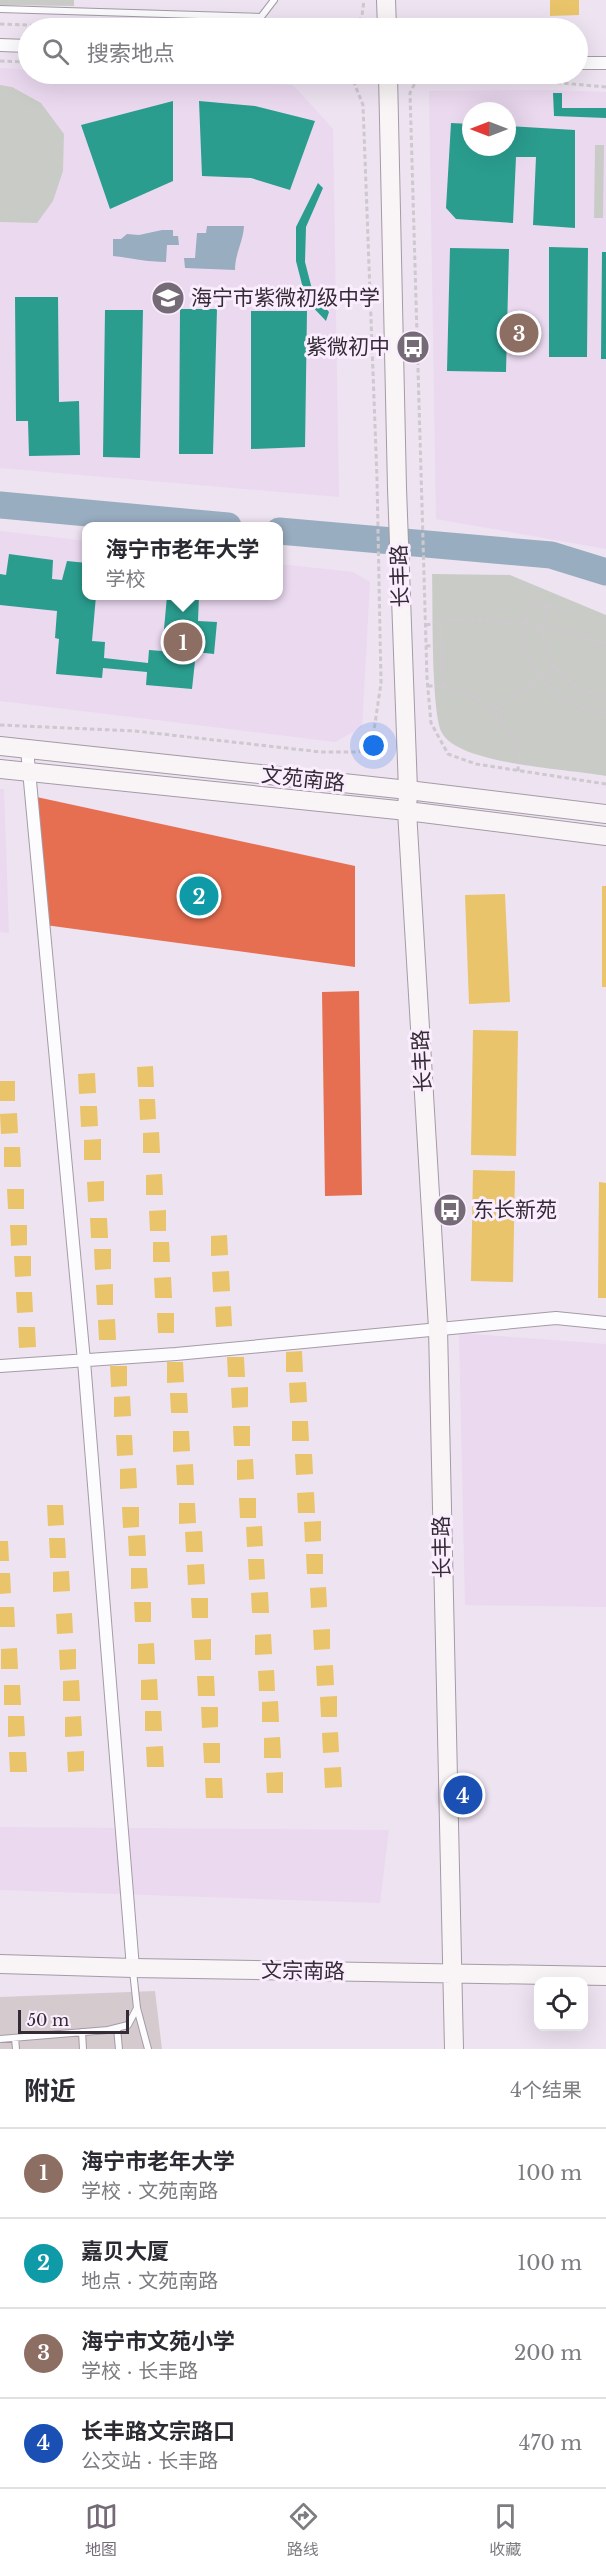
<!DOCTYPE html>
<html lang="zh">
<meta charset="utf-8">
<style>
body{margin:0;font-family:"Libre Baskerville","Noto Sans SC",serif;background:#f2f2f3;color:#2b2b33}
.controls{position:absolute;right:18px;bottom:18px;display:grid;overflow:hidden;border-radius:12px;box-shadow:0 6px 24px #0002}
.controls button{width:54px;height:54px;display:grid;place-items:center;padding:0;border:0;border-bottom:2px solid #e1e1e2;background:#fff;color:#2b2b33;font:30px sans-serif}
.compass{position:absolute;left:462px;top:102px;width:54px;height:54px;border-radius:50%;background:#fff;box-shadow:0 6px 24px #0002;rotate:270deg}
.scale{position:absolute;left:18px;bottom:15px;width:111px;box-sizing:border-box;padding-left:6px;border:3px solid #332b35;border-top:0;font-size:16px;line-height:21px;white-space:nowrap;color:#332b35;-webkit-text-stroke:4px #faedfd;paint-order:stroke}
.you{position:absolute;left:374px;top:746px;width:21px;height:21px;margin:-15px;border:4px solid #fff;border-radius:50%;background:#1a73e8;box-shadow:0 0 0 9px #1a73e833}
.badge{display:grid;place-items:center;width:39px;height:39px;border-radius:50%;background:#746b77;color:#fff;font-size:20px;font-weight:700}
.pin{position:absolute;translate:-50% -50%;border:3px solid #fff;box-shadow:0 2px 6px #0006}
.popup{position:absolute;left:82px;top:522px;width:201px;height:78px;box-sizing:border-box;display:grid;place-content:center;border-radius:12px;background:#fff;filter:drop-shadow(0 2px 4px #0005);font-size:20px;white-space:nowrap;color:#7c7c81}
.popup b{font-size:22px;color:#2b2b33}
.popup::after{content:'';position:absolute;left:50%;top:100%;margin-left:-12px;border:12px solid transparent;border-top-color:#fff}
.list{margin:0;padding:0;list-style:none}
h2{display:flex;justify-content:space-between;align-items:center;height:78px;margin:0;padding:0 24px;font-size:26px}
h2 small{font-size:20px;font-weight:400;color:#7c7c81}
.list li{display:grid;grid-template-columns:39px 1fr auto;gap:18px;align-items:center;box-sizing:border-box;height:90px;padding:0 24px;border-top:2px solid #e1e1e2}
.list b{display:block;font-size:22px;white-space:nowrap}
.list p{margin:0;font-size:20px;white-space:nowrap;color:#7c7c81}
.list em{font-size:20px;font-style:normal;color:#7c7c81}
.icon{flex:none;width:33px;height:33px;fill:none;stroke:currentColor;stroke-width:2;stroke-linecap:round;stroke-linejoin:round}
.map{position:relative;flex:none;width:606px;height:2049px;overflow:hidden}
.search{position:absolute;background:#fff;box-shadow:0 6px 24px #0002;left:18px;right:18px;top:18px;height:66px;display:flex;align-items:center;gap:15px;box-sizing:border-box;padding:0 21px;border-radius:33px;color:#7c7c81;font-size:22px}
.sheet{height:438px;background:#fff}
nav{display:flex;justify-content:space-around;align-items:center;box-sizing:border-box;height:84px;border-top:2px solid #e1e1e2;background:#fff;font-size:16px;color:#7c7c81}
nav a{display:grid;justify-items:center;gap:3px}
nav .on{color:#746b77}
.map>svg:first-child{display:block}
.built{fill:#ebd9f0;fill-rule:evenodd}
.green{fill:#c9ccc6}
.water{fill:#99adc0}
.homes{fill:#e9c46a}
.shops{fill:#e76f51}
.schools{fill:#2a9d8f}
.lines{fill:none;stroke-linecap:round;stroke-linejoin:round}
.river{stroke:#99adc0;stroke-width:27}
.building{fill:#d5cbce}
.lane-casing{stroke:#a49ba6;stroke-width:8}
.street-casing{stroke:#a49ba6;stroke-width:14}
.secondary-casing{stroke:#a49ba6;stroke-width:20}
.path{stroke:#cdc9ce;stroke-width:3;stroke-dasharray:4.5 3;stroke-linecap:butt}
.lane{stroke:#fcfbfd;stroke-width:6}
.street{stroke:#fcfbfd;stroke-width:12}
.secondary{stroke:#f9f5f7;stroke-width:18}
.labels{text-anchor:middle;stroke-width:6;stroke-linejoin:round;paint-order:stroke}
.poi-label{font-size:21px;fill:#332b35;stroke:#faedfd;text-anchor:start}
.street-label{font-size:21px;fill:#332b35;stroke:#faedfd}
</style>
<div class="map">
<svg width="606" height="2049" viewBox="0 0 606 2049">
<rect width="100%" height="100%" fill="#eee3f1"/>
<path class="built" d="M0,68L28,70V74H89L293,85L333,129L339,497L0,468Z
M549,90L606,92V549L436,519L429,91ZM471,111H507V147H471Z
M0,531L87,541V596H279V564L353,572L370,582L362,727L335,742L0,701Z
M0,789H4L9,933L0,932Z
M459,1333L606,1344V1607L465,1605Z
M0,1827L389,1830L380,1903L0,1890Z"/>
<path class="green" d="M0,0H74V6L0,5Z
M0,85L12,87L41,103L64,134L63,171L53,201L37,223L0,222Z
M595,145H604L603,218H594Z
M432,574L510,575L606,615V776C571,769 459,765 442,733C431,713 433,603 432,574Z"/>
<path class="water" d="M207,226H244C243,242 235,254 235,270L185,268L184,258H195L197,233H206Z
M162,230H173V236H178L179,245H167L166,262C147,262 131,258 113,256V239H121L127,234L139,235Z"/>
<path class="homes" d="M550,0H579V15L550,16Z
M602,886H606V987H602Z
M505,894L510,1002L469,1004L465,895Z
M473,1030L518,1031L516,1156L471,1155Z
M153,1066L154,1087H138L137,1067Z
M95,1073L96,1093L79,1094L78,1074Z
M0,1081H15V1101H0Z
M139,1099H155L156,1119L140,1120Z
M80,1106H97L98,1126L81,1127Z
M17,1113L18,1133L1,1134L0,1114Z
M159,1132L160,1153H143V1133Z
M101,1139V1160H84V1140Z
M4,1147H20L21,1167H4Z
M473,1170L515,1171L513,1282L471,1281Z
M162,1174L163,1195H146V1175Z
M104,1181V1201L88,1202L87,1182Z
M599,1182L606,1183V1298H598Z
M7,1189H24V1209H8Z
M166,1210V1231H150L149,1211Z
M90,1218H107L108,1238H91Z
M10,1225H27V1245L11,1246Z
M227,1235L228,1255L211,1256V1236Z
M153,1242H169L170,1262H153Z
M94,1249H111V1269L95,1270Z
M14,1256H31V1276L15,1277Z
M229,1271L230,1291L213,1292L212,1272Z
M171,1277L172,1298H155L154,1278Z
M113,1284V1305H97L96,1285Z
M16,1292H32L33,1312L17,1313Z
M231,1306L232,1326L216,1327L215,1307Z
M157,1313H174V1333H158Z
M115,1319L116,1340H99L98,1320Z
M18,1327H35L36,1347L19,1348Z
M302,1351L303,1372H286V1352Z
M227,1357H244L245,1377H228Z
M167,1362H183L184,1382L167,1383Z
M110,1366H127V1386L111,1387Z
M306,1382L307,1402L290,1403L289,1383Z
M248,1387V1407L232,1408L231,1388Z
M170,1393H187L188,1413H171Z
M130,1396L131,1416L114,1417V1397Z
M292,1421H308L309,1441H292Z
M233,1426H250V1446H234Z
M173,1431H189L190,1451L173,1452Z
M116,1435H132L133,1455L117,1456Z
M295,1454H312L313,1474L296,1475Z
M253,1459L254,1479L237,1480V1460Z
M193,1464L194,1485H177L176,1465Z
M136,1468L137,1488L120,1489V1469Z
M314,1492L315,1513H298L297,1493Z
M239,1498H256V1518H240Z
M179,1503H195L196,1523L179,1524Z
M47,1505H63L64,1525L48,1526Z
M122,1507H139V1527L123,1528Z
M321,1521V1541L305,1542L304,1522Z
M262,1526L263,1546L247,1547L246,1527Z
M202,1531L203,1552H186L185,1532Z
M145,1535L146,1556H129L128,1536Z
M49,1538H65L66,1558H50Z
M0,1541H8L9,1561H0Z
M306,1554H323V1574H307Z
M248,1559H264L265,1579L249,1580Z
M204,1564L205,1584L188,1585L187,1565Z
M131,1568H147L148,1588L131,1589Z
M69,1571L70,1591L53,1592V1572Z
M0,1573H10L11,1593L0,1594Z
M326,1587L327,1607L311,1608L310,1588Z
M268,1592L269,1613H252L251,1593Z
M191,1598H208V1618H192Z
M134,1602H151V1622H135Z
M0,1607H14L15,1627H0Z
M72,1613L73,1633L57,1634L56,1614Z
M330,1629V1649L314,1650L313,1630Z
M271,1634L272,1654L255,1655V1635Z
M211,1639V1660H195L194,1640Z
M154,1643L155,1664H138V1644Z
M17,1648L18,1669H1V1649Z
M76,1649V1669L60,1670L59,1650Z
M333,1665L334,1685L317,1686L316,1666Z
M274,1670L275,1691H259L258,1671Z
M197,1676H214L215,1696H198Z
M157,1679L158,1700H141V1680Z
M79,1680L80,1701H63V1681Z
M4,1685H20L21,1705H4Z
M337,1696V1717H321L320,1697Z
M278,1701L279,1722H262V1702Z
M201,1707H218V1727L202,1728Z
M145,1711H161L162,1731H145Z
M8,1716H24L25,1736L8,1737Z
M81,1716L82,1736L65,1737V1717Z
M338,1732L339,1752L323,1753L322,1733Z
M280,1737L281,1758H264V1738Z
M203,1743H220V1763H204Z
M163,1746L164,1767H147L146,1747Z
M84,1751V1771L68,1772L67,1752Z
M9,1752H26L27,1772H10Z
M341,1767L342,1787L325,1788L324,1768Z
M283,1772V1793H267L266,1773Z
M205,1778H222L223,1798H206Z"/>
<path class="shops" d="M32,796L355,866V967L45,925Z
M359,991L362,1195L325,1196L322,992Z"/>
<path class="schools" d="M553,93H562V108H606V118L554,116Z
M173,101V181L110,209L81,125Z
M199,101L255,106L315,121L290,190L251,178L202,176Z
M451,123L471,124V147H507V126L575,130V228L533,225L536,157H516L513,223L456,219L446,208Z
M318,183L323,188L306,227L305,262L313,293L329,312L326,321L306,300L296,261V227Z
M549,247L588,248L587,357H549Z
M450,248L509,249L506,372L447,371Z
M602,252H606V359H601Z
M15,297H58L59,402L79,401L80,455L29,456L28,421H16Z
M180,309H217L213,454H179Z
M105,310H143L140,458L103,457Z
M251,311H307L305,447L251,449Z
M9,554L53,560L52,579L62,580L67,561L87,563V596H96L92,641L105,642L104,658L148,663L149,650L162,651L167,596H199L198,621L217,622L214,654L196,652L192,689L146,685L147,672L103,668L102,678L56,674L59,639L55,638L57,611L0,605V574L6,575Z"/>
<g class="lines">
<path class="river" d="M0,505L228,526
M279,531L551,555L606,572"/>
</g>
<path class="building" d="M155,1991L162,2049H0V1997Z"/>
<g class="lines">
<defs>
<path id="lane" d="M0,9L261,17L274,0
M133,1971L137,2008L148,2049
M117,2028L119,2049
M82,2032L83,2049
M15,2038L16,2049
M0,2039L108,2030L128,2025L137,2008"/>
<path id="street" d="M0,45L28,46
M578,63H606
M27,749L84,1361L133,1968
M0,1366L176,1354L556,1318L606,1323"/>
<path id="secondary" d="M386,0L387,28
M388,74L397,488L408,790L407,811L438,1328L454,2049
M0,746L408,790L606,814
M0,769L407,811L606,836
M0,1964L133,1968L606,1976"/>
</defs>
<use href="#lane" class="lane-casing"/>
<use href="#street" class="street-casing"/>
<use href="#secondary" class="secondary-casing"/>
<path class="path" d="M0,24L103,28
M355,28L362,16L364,0
M0,61L28,62
M273,74H277
M606,87L550,82L417,79L410,93L427,678L431,723L448,754L476,764L606,784
M548,606C546,615 543,624 543,634C543,666 576,692 606,696
M568,612L530,600C527,613 523,627 525,641C529,679 570,710 606,713
M441,624L443,686
M426,625L462,619L525,623L606,643
M426,646L442,645
M428,686C463,686 491,700 508,731C512,737 517,745 519,752C520,758 518,765 518,771
M495,710L556,666
M0,725L135,731L321,752H359L373,737L381,683L377,479L363,105L353,80L333,74"/>
<use href="#lane" class="lane"/>
<use href="#street" class="street"/>
<use href="#secondary" class="secondary"/>
</g>
<defs>
<symbol id="school-disc" viewBox="-11 -11 22 22"><circle r="9.5" fill="#746b77" stroke="#faedfd"/><path d="M0-5L7-2L0 1L-7-2ZM-4 1L0 2.5L4 1V4Q0 6-4 4Z" fill="#fff"/></symbol>
<symbol id="bus-disc" viewBox="-11 -11 22 22"><circle r="9.5" fill="#746b77" stroke="#faedfd"/><path d="M-5-6H5V4H4V6H2V4H-2V6H-4V4H-5ZM-3.5-4V0h7V-4ZM-3.5 1.2v1.5H-2V1.2ZM2 1.2v1.5H3.5V1.2Z" fill="#fff"/></symbol>
</defs>
<g fill-rule="evenodd">
<use href="#school-disc" x="149" y="279" width="38" height="38"/>
<use href="#bus-disc" x="394" y="328" width="38" height="38"/>
<use href="#bus-disc" x="431" y="1191" width="38" height="38"/>
</g>
<g class="labels">
<g class="poi-label">
<text x="191" y="305">海宁市紫微初级中学</text>
<text x="390" y="354" text-anchor="end">紫微初中</text>
<text x="473" y="1217">东长新苑</text>
</g>
<g class="street-label">
<text transform="translate(400 576) rotate(-92)" y="7">长丰路</text>
<text transform="translate(303 779) rotate(6)" y="7">文苑南路</text>
<text transform="translate(422 1061) rotate(-93)" y="7">长丰路</text>
<text transform="translate(442 1547) rotate(-91)" y="7">长丰路</text>
<text transform="translate(303 1971) rotate(1)" y="7">文宗南路</text>
</g>
</g>
</svg>
<div class="controls">
<button><svg class="icon" aria-label="locate" viewBox="0 0 24 24"><circle cx="12" cy="12" r="6"/><path d="M12 2v4M12 18v4M2 12h4M18 12h4"/></svg></button>
</div>
<svg class="compass" viewBox="-18 -18 36 36"><path d="M0-13l5 13h-10z" fill="#e53935"/><path d="M0 13l5-13h-10z" fill="#7c7c81"/></svg>
<div class="scale">50 m</div>
<div class="you"></div>
<div class="pin badge" style="left:183px;top:642px;background:#8d6e63">1</div>
<div class="popup"><b>海宁市老年大学</b>学校</div>
<div class="pin badge" style="left:199px;top:896px;background:#0f9aa8">2</div>
<div class="pin badge" style="left:519px;top:333px;background:#8d6e63">3</div>
<div class="pin badge" style="left:463px;top:1795px;background:#1a4fb4">4</div>
<div class="search"><svg class="icon" aria-label="search" viewBox="0 0 24 24"><circle cx="10" cy="10" r="6"/><path d="M15 15l6 6"/></svg>搜索地点</div>
</div>
<section class="sheet">
<h2>附近<small>4个结果</small></h2>
<ul class="list">
<li><span class="badge" style="background:#8d6e63">1</span><div><b>海宁市老年大学</b><p>学校 · 文苑南路</p></div><em>100 m</em></li>
<li><span class="badge" style="background:#0f9aa8">2</span><div><b>嘉贝大厦</b><p>地点 · 文苑南路</p></div><em>100 m</em></li>
<li><span class="badge" style="background:#8d6e63">3</span><div><b>海宁市文苑小学</b><p>学校 · 长丰路</p></div><em>200 m</em></li>
<li><span class="badge" style="background:#1a4fb4">4</span><div><b>长丰路文宗路口</b><p>公交站 · 长丰路</p></div><em>470 m</em></li>
</ul>
</section>
<nav>
<a class="on"><svg class="icon" aria-label="map" viewBox="0 0 24 24"><path d="M3 6l6-2 6 2 6-2v14l-6 2-6-2-6 2zM9 4v14M15 6v14"/></svg>地图</a>
<a><svg class="icon" aria-label="directions" viewBox="0 0 24 24"><path d="M12 3l9 9-9 9-9-9zM9 14v-3h6M13 9l2 2-2 2"/></svg>路线</a>
<a><svg class="icon" aria-label="saved" viewBox="0 0 24 24"><path d="M7 4h10v16l-5-4-5 4z"/></svg>收藏</a>
</nav>
